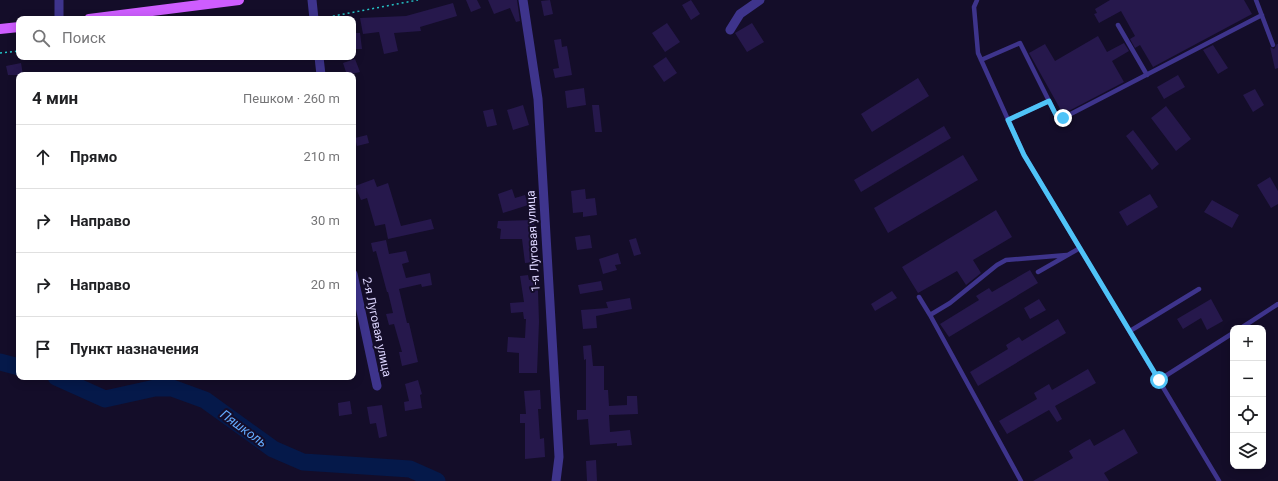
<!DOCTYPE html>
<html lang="ru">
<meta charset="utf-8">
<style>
body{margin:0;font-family:Roboto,sans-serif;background:#f2f2f2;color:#202124}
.controls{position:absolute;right:12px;bottom:12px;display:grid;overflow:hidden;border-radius:8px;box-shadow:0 2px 10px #0003}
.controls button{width:36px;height:36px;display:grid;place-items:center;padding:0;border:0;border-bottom:1px solid #e0e0e0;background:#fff;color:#202124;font:20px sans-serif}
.stop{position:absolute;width:12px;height:12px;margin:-9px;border:3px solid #4fc3f7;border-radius:50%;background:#fff}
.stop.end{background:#4fc3f7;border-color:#fff;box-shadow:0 1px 4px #0008}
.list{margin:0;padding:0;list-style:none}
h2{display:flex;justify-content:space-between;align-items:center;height:52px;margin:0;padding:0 16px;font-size:17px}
h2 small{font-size:13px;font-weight:400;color:#757577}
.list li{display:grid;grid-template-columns:26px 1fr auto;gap:12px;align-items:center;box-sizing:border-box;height:64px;padding:0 16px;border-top:1px solid #e0e0e0}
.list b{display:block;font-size:15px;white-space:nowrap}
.list em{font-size:13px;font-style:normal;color:#757577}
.icon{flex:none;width:22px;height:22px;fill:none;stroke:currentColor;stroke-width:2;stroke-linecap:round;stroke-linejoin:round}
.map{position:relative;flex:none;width:1278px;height:481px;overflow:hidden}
.search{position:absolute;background:#fff;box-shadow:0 2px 10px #0003;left:16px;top:16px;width:340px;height:44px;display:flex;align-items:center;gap:10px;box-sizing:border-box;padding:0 14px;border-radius:8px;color:#757577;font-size:15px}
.panel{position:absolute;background:#fff;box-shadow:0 2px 10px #0003;left:16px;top:72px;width:340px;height:308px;border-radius:8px}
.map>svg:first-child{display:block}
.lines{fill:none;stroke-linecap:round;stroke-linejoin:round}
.river{stroke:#05194a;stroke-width:17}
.building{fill:#26184c}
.path{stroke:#24c3c5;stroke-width:1.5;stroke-dasharray:2 3;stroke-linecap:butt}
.lane{stroke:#3e348c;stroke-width:4.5}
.street{stroke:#3e348c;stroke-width:9}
.primary{stroke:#ce5dff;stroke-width:10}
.route{stroke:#4fc3f7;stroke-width:5}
.labels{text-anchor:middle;stroke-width:4;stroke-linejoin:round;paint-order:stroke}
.street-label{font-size:12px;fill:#ddd6ff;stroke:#140d29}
.water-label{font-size:13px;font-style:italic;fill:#64acff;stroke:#140d29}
</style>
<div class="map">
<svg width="1278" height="481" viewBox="0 0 1278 481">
<rect width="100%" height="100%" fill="#140d29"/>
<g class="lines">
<path class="river" d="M0,362L19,367
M56,377L105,399L155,388H172L205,400L273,449L303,462L410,469L437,481"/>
</g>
<path class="building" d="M466,0H477L481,8L471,12Z
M488,0H517L520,21L516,22L510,8L494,14Z
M550,0L553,14L544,16L541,1Z
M691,0L700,14L691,20L682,5Z
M1110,0H1244L1252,14L1153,67L1140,45L1135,48L1130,39L1135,36L1121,11L1099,23L1094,14L1097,13L1095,9Z
M453,3L457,16L420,27L421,31L394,33L398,51L384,54L379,32L363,34L360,18L406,16Z
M667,23L680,42L665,52L652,33Z
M752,23L764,42L747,52L735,33Z
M353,33H360L362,49H353Z
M1098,36L1107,52L1124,43L1129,51L1112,61L1124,82L1063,114L1029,53L1045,44L1055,61Z
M561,39L562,47L567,46L572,75L555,78L553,69L559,68L554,40Z
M1277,44H1278V68L1275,69L1270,47L1274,49Z
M1213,45L1228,68L1218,74L1203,50Z
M666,57L677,73L664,82L653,66Z
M355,59L360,72L347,75L343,63Z
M21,63L23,75H8L6,66Z
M1178,75L1185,87L1164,99L1157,87Z
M918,78L929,96L872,132L861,114Z
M584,88L586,105L567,108L565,91Z
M1255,89L1264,105L1253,112L1243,95Z
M523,105L529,125L513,130L507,110Z
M592,105H599L602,132H595Z
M1166,106L1191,139L1176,151L1151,118Z
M493,109L497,125L487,127L483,111Z
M944,126L951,138L861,192L854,180Z
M1133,130L1159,164L1152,170L1126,136Z
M367,135L369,143L357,146L355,138Z
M963,155L978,180L888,233L874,208Z
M1270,177L1278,191V204L1271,208L1257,185Z
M374,179L377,187L388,183L401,226L431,219L434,229L388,239L385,224L375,226L367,198L361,200L355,186Z
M512,189L515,198L525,195L528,205L503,213L498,194Z
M585,189L586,199L595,198L597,215L583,217V212L573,213L571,191Z
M1150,194L1158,207L1127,226L1119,212Z
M1212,200L1239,215L1232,228L1204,212Z
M996,210L1012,237L973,260L981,273L966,285L957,271L918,293L902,267Z
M534,220L535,235H532L535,262L525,263L522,239H500L501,229L497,228L498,221Z
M590,235L592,248L577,250L575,237Z
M636,238L641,254L634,256L629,240Z
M386,240L389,254L406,251L409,262L402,264L406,278L430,273L432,285L422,287L421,284L399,289L407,323H409L418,362L402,366L399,352H402L394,324L389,325L386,314L393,313L388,292H387L376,251L373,252L371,243Z
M618,253L621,264L615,265L617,270L603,274L599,259Z
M1030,270L1038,283L949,337L940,324L979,300L976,296L989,288L992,292Z
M528,275L529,280L537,279L538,291L539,322L537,373H519V353L507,352L508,337L525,338L526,319H524L523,312L511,313L510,303L524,302L520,276Z
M601,281L603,290L580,294L578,285Z
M892,291L897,298L875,311L871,304Z
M630,298L632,309L596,316L597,328L583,329L581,310L608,308L606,302Z
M1039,299L1046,310L1030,319L1024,308Z
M1211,299L1223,321L1207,330L1201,318L1183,329L1177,319Z
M1058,319L1066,333L978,386L970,372L1008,349L1006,345L1019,337L1022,341Z
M591,345L593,366H604V390H608L609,406L627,405V396H637L638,414L609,415L610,432L630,430L632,445L617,446V443L590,445L588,419L577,420V410H586V359L584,360L583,346Z
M1088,369L1096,383L1055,406L1062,419L1057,422L1049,410L1007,434L999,421L1037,399L1034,393L1049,384L1052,390Z
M418,380L422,394L420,395L422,408L405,411L404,402L409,401L405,384Z
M540,390L541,409H538L540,439L544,438L545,457L525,459V423H520V414H526L524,391Z
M350,401L352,414L339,416L338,403Z
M382,405L387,436L379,438L376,423L370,424L367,407Z
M1124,429L1138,453L1104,473L1109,481H1033L1073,458L1069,451L1086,441L1090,439L1094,446Z
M596,460L597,481H587L586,461Z"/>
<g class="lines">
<path class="path" d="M323,18L418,0
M0,53L19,51"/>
<path class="lane" d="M977,0L974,7L978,53L1024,155L1219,481
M1256,0L1273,45
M1118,25L1147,75
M981,60L1020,43L1056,115L1063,118L1262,15
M1008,120L1049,101
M1038,272L1080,248
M919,297L930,315
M1241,328L1278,304
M1130,331L1199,289
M1159,380L1233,333
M1021,481L930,315L950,303L997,265L1006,260L1067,255"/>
<path class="street" d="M59,0V19
M312,0L314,19
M523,0L538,99L559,457L556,481
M730,30L740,14L760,0
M319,57L321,75
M353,274L377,386"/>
<path class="primary" d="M89,19L239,0
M0,29L19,27"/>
</g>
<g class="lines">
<path class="route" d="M1063,118L1056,115L1049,101L1008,120L1024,155L1159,380"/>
</g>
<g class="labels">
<g class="street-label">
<text transform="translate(533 241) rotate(-93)" y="4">1-я Луговая улица</text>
<text transform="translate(377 327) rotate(78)" y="4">2-я Луговая улица</text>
</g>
<g class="water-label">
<text transform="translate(244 428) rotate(36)" y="5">Пяшколь</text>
</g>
</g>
</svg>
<div class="controls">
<button>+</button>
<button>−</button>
<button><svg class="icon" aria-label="locate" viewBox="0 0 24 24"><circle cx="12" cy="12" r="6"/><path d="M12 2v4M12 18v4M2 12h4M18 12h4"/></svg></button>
<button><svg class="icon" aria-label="layers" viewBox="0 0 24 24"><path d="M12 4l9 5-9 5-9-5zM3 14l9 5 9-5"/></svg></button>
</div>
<div class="stop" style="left:1159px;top:380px"></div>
<div class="stop end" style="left:1063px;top:118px"></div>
<div class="search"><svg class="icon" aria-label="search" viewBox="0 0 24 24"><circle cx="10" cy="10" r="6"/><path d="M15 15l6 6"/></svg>Поиск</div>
<section class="panel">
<h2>4 мин<small>Пешком · 260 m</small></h2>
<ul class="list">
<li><svg class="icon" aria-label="ahead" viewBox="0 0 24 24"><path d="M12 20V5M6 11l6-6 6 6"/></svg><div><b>Прямо</b></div><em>210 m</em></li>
<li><svg class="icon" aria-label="right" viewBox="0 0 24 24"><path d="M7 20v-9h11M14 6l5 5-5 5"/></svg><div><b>Направо</b></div><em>30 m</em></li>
<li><svg class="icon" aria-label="right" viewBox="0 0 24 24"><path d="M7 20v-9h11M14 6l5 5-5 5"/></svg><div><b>Направо</b></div><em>20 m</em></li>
<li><svg class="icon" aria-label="arrive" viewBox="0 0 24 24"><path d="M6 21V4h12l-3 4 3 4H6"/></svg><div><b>Пункт назначения</b></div></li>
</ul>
</section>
</div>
